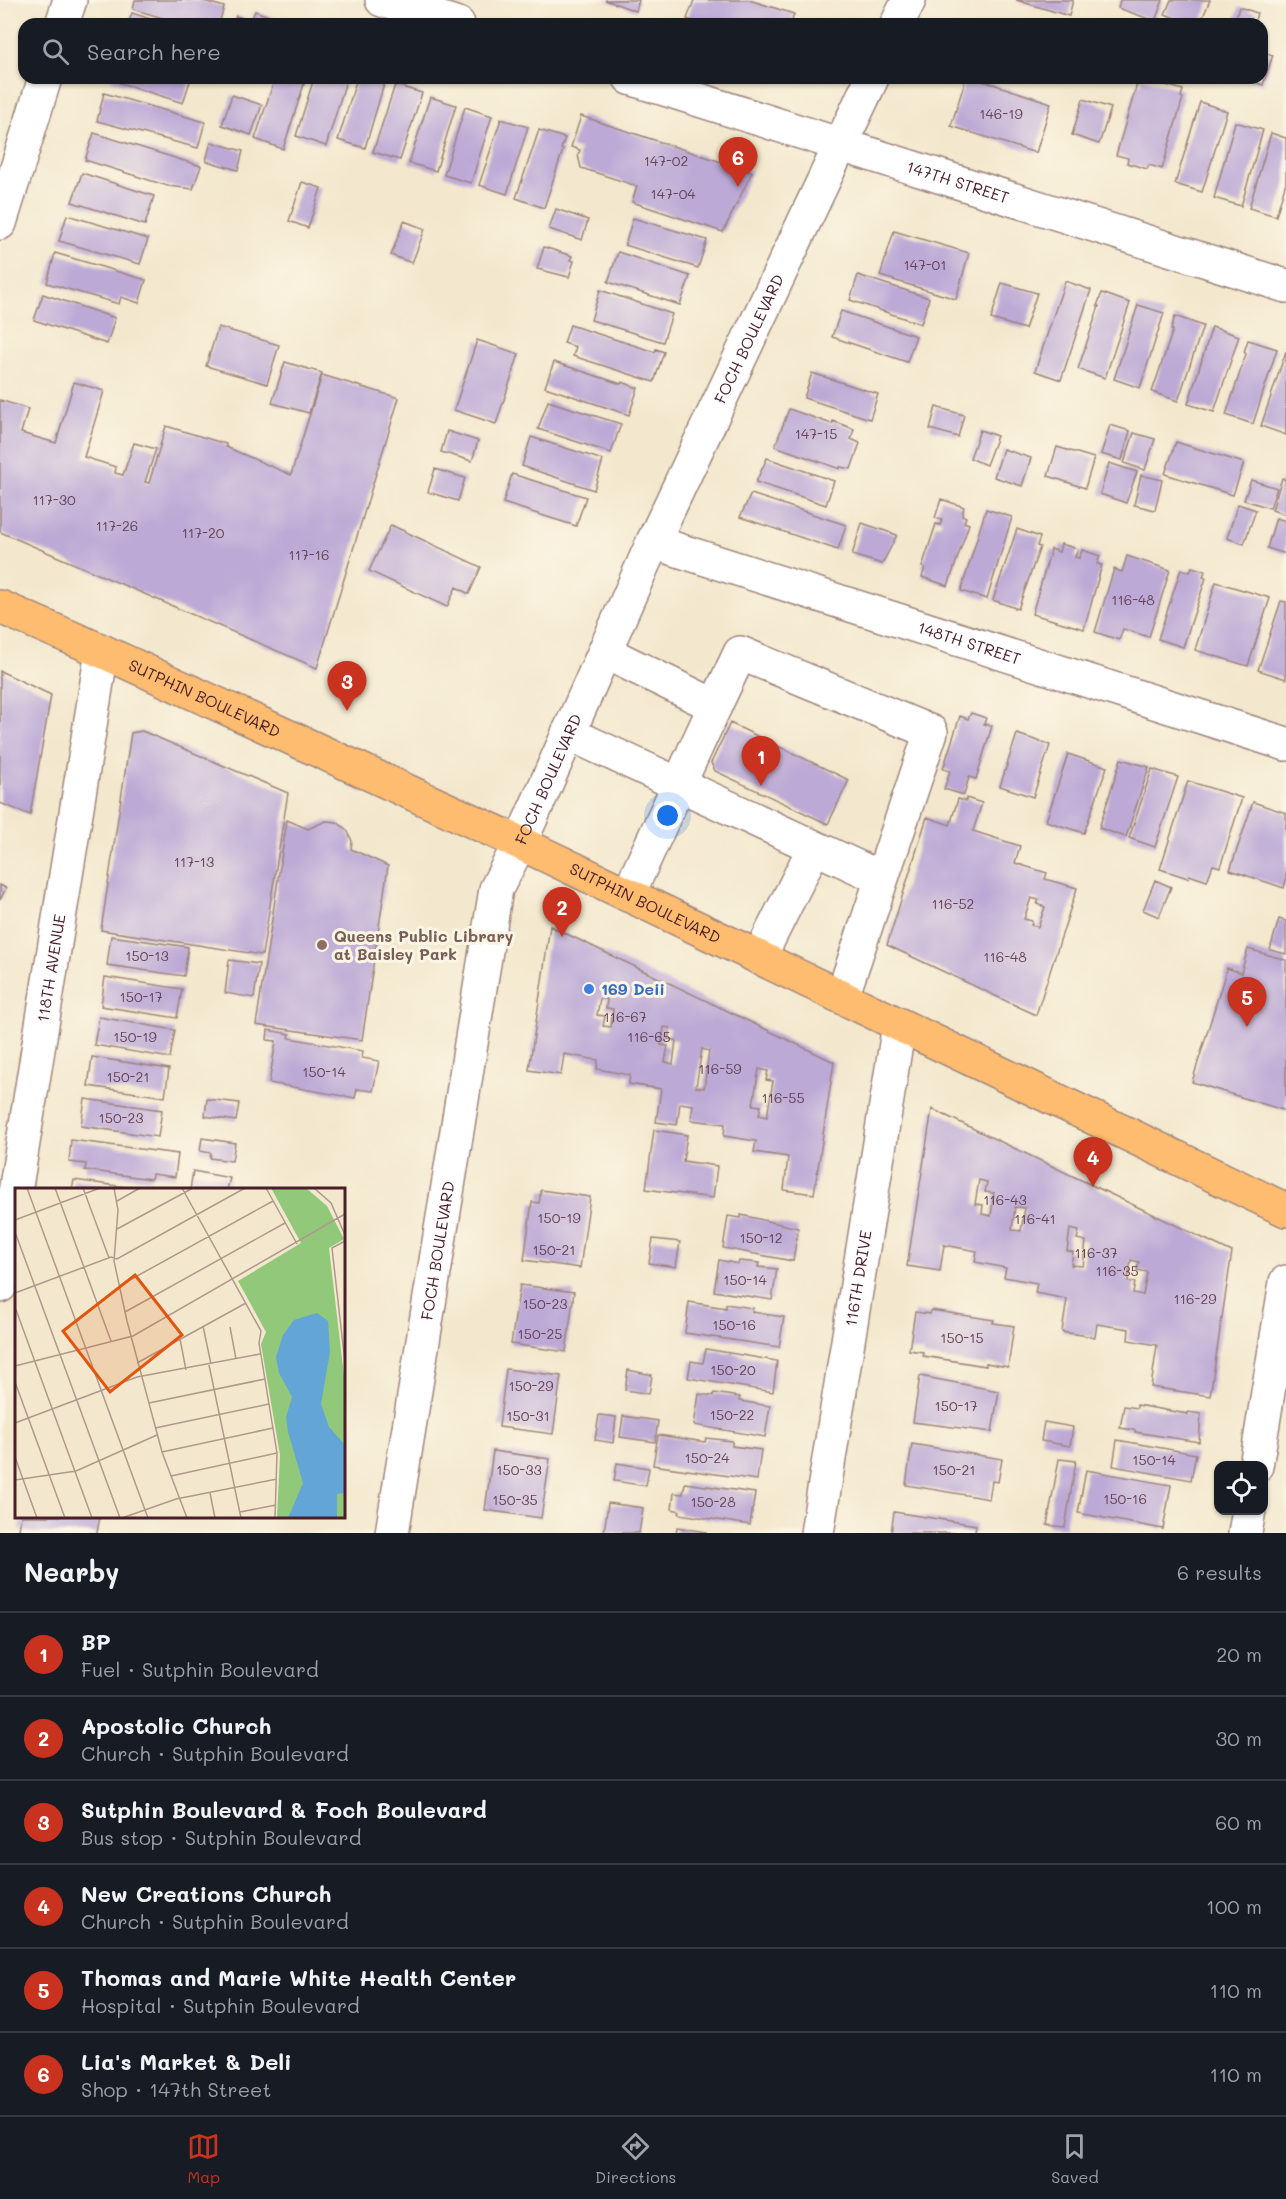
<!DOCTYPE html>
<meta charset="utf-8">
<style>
body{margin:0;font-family:Mali,sans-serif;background:#242831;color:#f1f3f6}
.controls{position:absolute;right:18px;bottom:18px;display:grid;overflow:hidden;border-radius:12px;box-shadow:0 2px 4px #0004}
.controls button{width:54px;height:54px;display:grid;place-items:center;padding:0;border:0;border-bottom:2px solid #363941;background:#171b24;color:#f1f3f6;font:30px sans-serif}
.you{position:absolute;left:668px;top:816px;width:21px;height:21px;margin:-15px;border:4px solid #fff;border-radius:50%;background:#1a73e8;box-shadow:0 0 0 9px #1a73e833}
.badge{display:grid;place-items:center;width:39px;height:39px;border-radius:50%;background:#c8321e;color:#fff;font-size:20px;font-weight:700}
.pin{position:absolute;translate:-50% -50px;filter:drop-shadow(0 2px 3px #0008)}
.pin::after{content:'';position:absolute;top:32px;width:21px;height:18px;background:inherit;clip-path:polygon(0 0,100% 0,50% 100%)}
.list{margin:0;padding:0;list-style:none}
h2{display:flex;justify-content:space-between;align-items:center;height:78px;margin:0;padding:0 24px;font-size:26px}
h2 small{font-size:20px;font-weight:400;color:#9ea1a6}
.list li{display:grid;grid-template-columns:39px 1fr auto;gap:18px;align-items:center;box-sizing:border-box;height:84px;padding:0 24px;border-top:2px solid #363941}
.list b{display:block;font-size:22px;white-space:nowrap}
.list p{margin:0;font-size:20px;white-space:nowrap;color:#9ea1a6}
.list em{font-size:20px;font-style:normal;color:#9ea1a6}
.icon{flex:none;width:33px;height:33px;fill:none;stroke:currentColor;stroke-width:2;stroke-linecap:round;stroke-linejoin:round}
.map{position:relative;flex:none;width:1286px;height:1533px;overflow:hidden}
.search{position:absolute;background:#171b24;box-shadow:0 2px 4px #0004;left:18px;right:18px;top:18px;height:66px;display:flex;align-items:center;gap:15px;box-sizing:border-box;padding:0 21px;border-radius:18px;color:#9ea1a6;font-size:22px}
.sheet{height:582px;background:#171b24}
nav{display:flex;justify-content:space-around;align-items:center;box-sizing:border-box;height:84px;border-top:2px solid #363941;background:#171b24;font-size:16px;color:#9ea1a6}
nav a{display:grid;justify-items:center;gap:3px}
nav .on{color:#c8321e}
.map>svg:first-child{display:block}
.building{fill:#bca9d6;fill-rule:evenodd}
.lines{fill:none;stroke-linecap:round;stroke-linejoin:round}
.minor-casing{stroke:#9e847c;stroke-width:36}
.major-casing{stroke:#9e847c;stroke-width:36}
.minor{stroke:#fff;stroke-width:33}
.major{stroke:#febc70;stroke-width:33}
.education-dot{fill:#8d6e63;stroke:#fcf5e5;stroke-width:2}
.shop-dot{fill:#3f7fe0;stroke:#fcf5e5;stroke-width:2}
.labels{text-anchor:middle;stroke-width:6;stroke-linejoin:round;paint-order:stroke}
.number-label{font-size:14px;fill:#664256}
.street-label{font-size:16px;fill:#4a1f2b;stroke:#fcf5e5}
.education-label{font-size:16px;font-weight:bold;fill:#785e54;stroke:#fcf5e5;text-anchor:start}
.shop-label{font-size:16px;font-weight:bold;fill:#366cbe;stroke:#fcf5e5;text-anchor:start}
.inset-road{fill:none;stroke:#af988c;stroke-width:1.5}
.view{fill:#e0560e;fill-opacity:0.15;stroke:#e0560e;stroke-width:3}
.inset-edge{fill:none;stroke:#4a1f2b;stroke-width:3}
</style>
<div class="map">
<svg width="1286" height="1533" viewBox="0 0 1286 1533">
<rect width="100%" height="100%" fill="#fcf5e5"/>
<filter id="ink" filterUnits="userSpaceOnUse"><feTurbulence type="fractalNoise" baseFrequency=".0167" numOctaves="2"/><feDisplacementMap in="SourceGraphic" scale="12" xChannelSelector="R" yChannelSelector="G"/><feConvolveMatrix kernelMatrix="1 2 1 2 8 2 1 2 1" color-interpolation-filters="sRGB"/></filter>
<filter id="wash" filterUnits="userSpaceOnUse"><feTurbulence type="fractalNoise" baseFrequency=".008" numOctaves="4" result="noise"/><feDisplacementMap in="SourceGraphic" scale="24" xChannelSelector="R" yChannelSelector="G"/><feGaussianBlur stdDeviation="1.35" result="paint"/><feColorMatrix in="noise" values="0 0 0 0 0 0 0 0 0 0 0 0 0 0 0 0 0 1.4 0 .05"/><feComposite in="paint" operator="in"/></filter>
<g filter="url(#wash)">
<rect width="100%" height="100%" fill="#f3e8cd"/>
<g id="blocks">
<path class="building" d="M135,0H201L224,7L219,24H182L133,9Z
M605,0H639L636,11Z
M694,0H749L794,14L791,24H702L687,19Z
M1016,0H1073L1069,16Z
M1120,0H1163L1155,21L1118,8Z
M1171,0H1210L1200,24H1190L1165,14Z
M1239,7L1257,13L1254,24H1234Z
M255,11L290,24H233L236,16L251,21Z
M132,13L166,24H128Z
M1262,52L1273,55L1263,85L1243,78H1262Z
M111,78H191L183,103L111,80Z
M275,78H306L283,149L255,139Z
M314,78H347L326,146L296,136Z
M357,78H374L385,81L365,148L338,140Z
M966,78H974L1051,103L1036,153L951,126Z
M1142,78L1183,90L1181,97L1183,98L1162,169L1149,165L1147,169L1127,163L1128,158L1116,155L1137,84L1141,85Z
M395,85L422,93L400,160L373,152Z
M104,93L205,122L198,148L97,121Z
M232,95L262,105L251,135L222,125Z
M430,97L456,105L436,171L409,163Z
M1083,99L1111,108L1099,144L1072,135Z
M1200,102L1227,111L1202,192L1175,184Z
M465,107L492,116L471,183L444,175Z
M581,116L752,172L723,232L632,202L637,186L581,168L578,155L580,150L571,147Z
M501,119L528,127L507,194L479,185Z
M1235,122L1263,130L1241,206L1214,198Z
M539,130L565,138L561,149L563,150L544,208L516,198Z
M94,133L201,166L193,189L168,186L85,160Z
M1271,133L1286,138V182L1276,216L1249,208Z
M211,142L243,151L238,170L206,161Z
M82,173L154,196L145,225L72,202Z
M302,182L321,188L308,228L289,221Z
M556,209L588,220L582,240L549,229Z
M67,215L148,239L140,264L59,241Z
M633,218L707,240L698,268L625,245Z
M404,221L425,229L412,263L391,255Z
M894,231L969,253L956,299L880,276Z
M544,247L572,256L570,260L574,261L569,277L537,269Z
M618,252L690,276L680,305L608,282Z
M55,253L146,280L139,303L121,297L119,304L47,283Z
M858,275L929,298L921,324L850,300Z
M1065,281L1091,290L1061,380L1035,371Z
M1002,283L1037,293L1025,329L991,319Z
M600,290L672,314L663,342L591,320Z
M1102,293L1130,303L1105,378L1078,369L1099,306H1097Z
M43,294L115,318L107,344L34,320Z
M1138,305L1164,313L1140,388L1114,379Z
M841,311L916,336L907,362L832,337Z
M1175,316L1203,326L1178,401L1152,392L1173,330H1171Z
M570,325L655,352L656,349L664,352L654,382L573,356L576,347L564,343Z
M218,327L279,345L267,384L206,366Z
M1212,327L1239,336L1214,412L1188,404Z
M477,340L519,354L496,424L454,410Z
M1248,340L1277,349L1253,424L1226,415L1246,354L1244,352Z
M1286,351V435L1261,426Z
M285,362L322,373L309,413L272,403Z
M554,362L621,384L622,382L638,388L629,415L545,387Z
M812,373L878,394L870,419L804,398Z
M322,375L399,398L317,668L0,532V400L28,409L21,433L56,443L74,382L104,391L84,457L116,467L115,473L123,475L134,443L156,449L145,482L149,483L166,426L226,444V447L291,475Z
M548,401L621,424L611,453L538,429Z
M936,407L964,415L958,437L930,429Z
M789,409L832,424L833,421L854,429L851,439L860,443L851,469L840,467V469L775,446Z
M1110,425L1130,431L1122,460L1101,454Z
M980,430L997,436L986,465L970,458Z
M447,431L478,441L472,461L441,452Z
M1134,433L1155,439L1145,470L1124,463Z
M531,437L603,460L594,490L522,466Z
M1176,442L1244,463L1233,495L1165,474Z
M1057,447L1094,458L1085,488L1048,476Z
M1003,449L1031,458L1022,486L994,477Z
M767,458L834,481L826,505L756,482Z
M1109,463L1137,472L1126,503L1100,494Z
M435,469L465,478L458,501L428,492Z
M512,474L586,497L576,526L503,503Z
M1141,475L1162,480L1155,510L1134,505Z
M1282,478L1286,480V515L1272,510Z
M1251,480L1277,488L1270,508L1244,500Z
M751,494L846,525L838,550L740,517Z
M941,499L964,507L962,515L966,517L964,522L969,524L948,586L922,577L925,568L922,567L936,524L940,525L942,520L935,518Z
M1238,504L1256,510L1244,544L1227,538Z
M986,509L1012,517L987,599L961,591Z
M1276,518L1286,521V554L1267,548Z
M862,523L897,535L882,564L852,555Z
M391,525L481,567L469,594L456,587L447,607L369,571Z
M1017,529L1040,537L1037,546L1040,547L1018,609L993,600Z
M1061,544L1078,549L1075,557L1079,558L1082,550L1100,556L1097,564L1102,565L1084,629L1032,614L1051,549L1059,552Z
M1127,556L1170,570L1149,637L1123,629L1119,640L1095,632L1114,569L1122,572Z
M1192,567L1205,571L1203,577L1206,578L1183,647L1158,639L1181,569L1190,572Z
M1216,582L1270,598L1248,666L1195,650Z
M1281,601L1286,602V679L1258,670Z
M0,671L51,695L30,815L0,803Z
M971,713L986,718L984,724L992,726L976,779L969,777L964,795L944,789L950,771L943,769L960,716L968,719Z
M730,723L849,780L828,824L715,771L711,763Z
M142,731L288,793L262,955L101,930L131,733Z
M1017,734L1050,745L1033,797L1000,786Z
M1068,754L1107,767L1084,833L1046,821Z
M1121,759L1149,767L1126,837L1099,828Z
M1152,769L1178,777L1155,847L1129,838Z
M1188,781L1242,798L1220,867L1213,865L1207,881L1189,875L1188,878L1160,869Z
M966,798L982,803L973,831L1020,846L1015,863L1047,873L1045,879L1077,888L1036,1015L887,945L927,817L950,825L958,799L966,801ZM1031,898L1039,900L1037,904L1045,907L1038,927L1031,925L1032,921L1024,919Z
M1253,802L1286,813V880L1284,888L1230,870Z
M287,820L308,829L326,821L337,822L347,830L352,841L351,849L388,866L362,1040L256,1025Z
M1155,880L1171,887L1159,917L1143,910Z
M0,885L6,888L0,900Z
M1279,919L1286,921V954L1270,950Z
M550,926L834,1062L814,1194L784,1190L788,1157L754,1152L756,1141L724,1136L725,1124L691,1120L693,1105L680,1103L677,1125L656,1122L661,1089L629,1084L630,1075L597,1069L598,1060L564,1054L561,1075L529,1070ZM600,998L607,999L606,1008L613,1009L611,1027L603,1026L605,1016L597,1015ZM664,1027L670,1028L668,1039L676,1040L673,1064L665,1062L668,1046L661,1045ZM702,1049L709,1051L704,1088L696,1087ZM759,1069L768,1071L766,1080L773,1081L767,1117L759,1115L761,1106L753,1105Z
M111,936L188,947L184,976L107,965Z
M1248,949L1286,960V1111L1192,1082L1227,968L1241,973Z
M229,960L259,964L254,998L225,993Z
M105,977L182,989L177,1018L101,1006Z
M99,1017L175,1030L170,1058L94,1045Z
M268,1030L290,1034L289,1038L363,1051L362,1058L379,1061L373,1091L357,1089L355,1098L269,1083L276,1041L267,1040Z
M92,1057L169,1069L165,1097L88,1086Z
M85,1099L162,1110L158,1137L81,1126Z
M207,1099L239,1103L236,1121L205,1116Z
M932,1109L1232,1252L1210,1396L1151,1387L1157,1345L1128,1340L1129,1329L1097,1324L1095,1337L1062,1332L1067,1299L1035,1293L1037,1283L1004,1277L1006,1268L975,1262L977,1251L944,1245L940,1271L907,1266ZM979,1180L987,1182L985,1192L994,1193L991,1216L982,1214L983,1205L975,1204ZM1015,1207L1025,1208L1021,1231L1012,1230ZM1070,1229L1079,1231L1077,1239L1086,1241L1083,1266L1071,1265L1073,1252L1067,1251ZM1131,1260L1139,1262L1137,1270L1147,1272L1143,1295L1133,1293L1135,1283L1128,1281Z
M654,1130L687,1135L683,1161L717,1166L713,1198L646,1189Z
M202,1138L235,1143L232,1161L210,1158L211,1153L200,1151Z
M71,1140L178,1154L175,1177L152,1174L151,1179L85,1170L86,1164L69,1162Z
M193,1171L230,1178L227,1190H190Z
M74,1180L132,1188V1190H72Z
M541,1190L590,1197L580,1268L524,1260L532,1202L539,1203Z
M741,1215L798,1228L793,1261L723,1248L728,1216L741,1218Z
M653,1239L680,1242L676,1267L649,1263Z
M719,1260L738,1264L739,1261L759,1263L758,1267L777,1269L772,1300L714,1291Z
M520,1285L574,1292L566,1352L511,1344Z
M689,1302L726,1308V1304L753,1308L752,1312L784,1317L779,1347L685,1333Z
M931,1310L994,1320L993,1323L1014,1326L1008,1367L986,1363V1366L923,1356V1352L909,1350L915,1312L930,1314Z
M706,1349L777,1361L773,1392L688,1378L691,1361L703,1363Z
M506,1369L561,1376L553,1434L499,1427Z
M628,1370L652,1375L649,1394L625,1390Z
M920,1376L999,1391L992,1432L913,1422Z
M714,1393L740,1397L739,1401L770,1406L765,1437L694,1425L699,1394L713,1396Z
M1137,1405L1188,1414V1412L1201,1414L1199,1442L1135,1432V1430L1120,1428L1124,1406L1137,1408Z
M599,1415L616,1417L613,1443L595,1440Z
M623,1416L658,1421L655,1442L620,1437Z
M1044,1422L1073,1427L1070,1446L1041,1441Z
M658,1435L705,1442L706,1438L732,1441V1446L761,1450L757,1480L653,1465Z
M1117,1440L1196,1454L1191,1480L1113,1466Z
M912,1444L1002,1459L998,1482L992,1481L989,1499L906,1485Z
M493,1451L550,1459L541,1518L485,1510Z
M1059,1459L1076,1461L1065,1527L1047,1525Z
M617,1463L649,1468L646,1486L614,1481Z
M1086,1470L1171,1485L1163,1529L1078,1513Z
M685,1483L755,1493L750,1525L679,1514L680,1511L672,1509L674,1493L683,1494Z
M608,1503L643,1508L639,1533H604Z
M894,1512L976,1525L975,1533H891Z
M21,1516H100L97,1533H34L19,1530Z
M677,1527L706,1532V1533H676Z"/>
</g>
</g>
<g filter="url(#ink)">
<use href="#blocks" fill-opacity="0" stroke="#9e847c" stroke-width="1.5"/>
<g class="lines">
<defs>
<g id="minor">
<path d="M382,0L458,24"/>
<path d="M62,24L70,0"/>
<path d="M897,24L909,0"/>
<path id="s1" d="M630,78L1286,286"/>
<path d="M0,223L45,78"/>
<path id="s2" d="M653,542L1286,744"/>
<path d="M605,652L715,706L740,653L931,732L842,997"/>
<path d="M568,733L881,878"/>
<path d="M628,895L715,706"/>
<path d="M759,958L814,848"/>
<path id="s3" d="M0,1286L102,651"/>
<path d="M1256,1466L1286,1282"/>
<path id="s4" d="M392,1533L496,889L520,843L653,542L872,78"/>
<path id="s5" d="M817,1533L899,1025"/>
<path d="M1245,1533L1249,1510"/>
</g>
<g id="major">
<path id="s6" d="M0,607L102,651L520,843L1286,1210"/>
</g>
</defs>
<use href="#minor" class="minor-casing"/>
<use href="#major" class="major-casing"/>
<use href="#minor" class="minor"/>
<use href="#major" class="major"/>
</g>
</g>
<circle class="education-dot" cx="322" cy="945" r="6"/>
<circle class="shop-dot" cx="589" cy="989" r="6"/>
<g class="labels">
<g class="number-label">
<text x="1001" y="119">146-19</text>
<text x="666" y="166">147-02</text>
<text x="673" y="199">147-04</text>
<text x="925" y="270">147-01</text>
<text x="816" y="439">147-15</text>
<text x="54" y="505">117-30</text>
<text x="117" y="531">117-26</text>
<text x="203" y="538">117-20</text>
<text x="309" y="560">117-16</text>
<text x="1133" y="605">116-48</text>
<text x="194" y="867">117-13</text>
<text x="953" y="909">116-52</text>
<text x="147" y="961">150-13</text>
<text x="1005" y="962">116-48</text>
<text x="141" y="1002">150-17</text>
<text x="625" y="1022">116-67</text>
<text x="135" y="1042">150-19</text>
<text x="649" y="1042">116-65</text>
<text x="720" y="1074">116-59</text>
<text x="324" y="1077">150-14</text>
<text x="128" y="1082">150-21</text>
<text x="783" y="1103">116-55</text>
<text x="121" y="1123">150-23</text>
<text x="1005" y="1205">116-43</text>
<text x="559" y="1223">150-19</text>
<text x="1035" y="1224">116-41</text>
<text x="761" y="1243">150-12</text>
<text x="554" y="1255">150-21</text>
<text x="1096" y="1258">116-37</text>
<text x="1117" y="1276">116-35</text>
<text x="745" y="1285">150-14</text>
<text x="1195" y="1304">116-29</text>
<text x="545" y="1309">150-23</text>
<text x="734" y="1330">150-16</text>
<text x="540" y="1339">150-25</text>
<text x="962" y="1343">150-15</text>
<text x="733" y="1375">150-20</text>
<text x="531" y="1391">150-29</text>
<text x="956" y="1411">150-17</text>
<text x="732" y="1420">150-22</text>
<text x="528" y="1421">150-31</text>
<text x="707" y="1463">150-24</text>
<text x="1154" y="1465">150-14</text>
<text x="519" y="1475">150-33</text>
<text x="954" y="1475">150-21</text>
<text x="1125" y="1504">150-16</text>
<text x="515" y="1505">150-35</text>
<text x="713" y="1507">150-28</text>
</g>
<g class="street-label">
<text dy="6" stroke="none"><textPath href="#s1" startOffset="344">147TH STREET</textPath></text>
<text dy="6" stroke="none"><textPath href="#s4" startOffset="1258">FOCH BOULEVARD</textPath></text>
<text dy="6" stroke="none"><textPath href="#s2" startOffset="332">148TH STREET</textPath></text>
<text dy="6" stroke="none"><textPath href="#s6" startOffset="224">SUTPHIN BOULEVARD</textPath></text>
<text dy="6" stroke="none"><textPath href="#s4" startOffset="774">FOCH BOULEVARD</textPath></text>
<text dy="6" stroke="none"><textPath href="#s6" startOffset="710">SUTPHIN BOULEVARD</textPath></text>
<text dy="6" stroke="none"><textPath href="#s3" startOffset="322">118TH AVENUE</textPath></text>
<text dy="6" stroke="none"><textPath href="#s4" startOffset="286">FOCH BOULEVARD</textPath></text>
<text dy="6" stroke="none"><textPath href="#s5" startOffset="258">116TH DRIVE</textPath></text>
</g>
<g class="education-label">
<text x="334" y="942">Queens Public Library<tspan x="334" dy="18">at Baisley Park</tspan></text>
</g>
<g class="shop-label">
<text x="601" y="995">169 Deii</text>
</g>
</g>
<g transform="translate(15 1188)">
<rect width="330" height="330" fill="#f3e8cd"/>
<path d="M256,0H291L312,18L329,51L314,60L330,196V330H262L265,267L246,156L251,144L223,93L286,55Z" fill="#91c87a"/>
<path d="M302,125L313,133L315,164L306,216L314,239L330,257V305L322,306V330H273L288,295L273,244L271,229L277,209L264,185L261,169L268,147L279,132Z" fill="#63a5d7"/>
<path class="inset-road" d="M12,0L133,330M40,0L96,153M68,0L94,70M99,0L103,22L99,73L112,133L147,264L172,330M167,0L246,143L244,155L262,265L260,330M251,0L282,56M299,0L316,15L330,47M102,13L125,0M0,32L85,0M102,41L178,0M0,44L105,330M330,53L317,60L330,175M104,98L258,13M0,105L96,69L102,71L230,0M0,119L77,330M110,124L270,35M188,138L196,176M215,139L221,171M165,151L171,182M122,175L231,115M194,177L226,330M0,178L118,148L330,26M0,194L50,330M134,215L250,191M0,235L122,189L245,166M140,240L254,216M147,264L258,240M0,269L22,330M156,288L262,265M0,292L61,283L142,247M195,305L200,330M225,324L261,317M107,330L161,311L262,291"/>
<path class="view" d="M120,87L167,147L95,204L48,143Z"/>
<rect width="330" height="330" class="inset-edge"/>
</g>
</svg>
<div class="controls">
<button><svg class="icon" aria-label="locate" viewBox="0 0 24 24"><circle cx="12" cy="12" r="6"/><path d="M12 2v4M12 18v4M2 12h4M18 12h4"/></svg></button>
</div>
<div class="you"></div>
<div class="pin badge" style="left:761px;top:786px">1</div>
<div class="pin badge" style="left:562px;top:937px">2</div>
<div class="pin badge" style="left:347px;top:711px">3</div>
<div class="pin badge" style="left:1093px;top:1187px">4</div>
<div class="pin badge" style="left:1247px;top:1027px">5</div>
<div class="pin badge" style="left:738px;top:187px">6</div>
<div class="search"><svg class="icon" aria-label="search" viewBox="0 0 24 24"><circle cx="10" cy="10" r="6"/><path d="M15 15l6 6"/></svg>Search here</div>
</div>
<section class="sheet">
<h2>Nearby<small>6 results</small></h2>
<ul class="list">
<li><span class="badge">1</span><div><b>BP</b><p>Fuel · Sutphin Boulevard</p></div><em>20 m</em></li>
<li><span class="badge">2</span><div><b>Apostolic Church</b><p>Church · Sutphin Boulevard</p></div><em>30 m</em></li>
<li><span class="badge">3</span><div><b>Sutphin Boulevard &amp; Foch Boulevard</b><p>Bus stop · Sutphin Boulevard</p></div><em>60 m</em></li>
<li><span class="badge">4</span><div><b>New Creations Church</b><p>Church · Sutphin Boulevard</p></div><em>100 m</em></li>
<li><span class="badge">5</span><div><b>Thomas and Marie White Health Center</b><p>Hospital · Sutphin Boulevard</p></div><em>110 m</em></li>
<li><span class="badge">6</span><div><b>Lia's Market &amp; Deli</b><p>Shop · 147th Street</p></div><em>110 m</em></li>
</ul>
</section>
<nav>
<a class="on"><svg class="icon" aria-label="map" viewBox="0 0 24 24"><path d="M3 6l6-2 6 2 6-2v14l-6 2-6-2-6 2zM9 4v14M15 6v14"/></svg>Map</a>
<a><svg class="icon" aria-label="directions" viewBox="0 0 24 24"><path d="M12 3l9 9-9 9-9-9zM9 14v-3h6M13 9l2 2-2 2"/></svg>Directions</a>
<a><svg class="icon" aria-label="saved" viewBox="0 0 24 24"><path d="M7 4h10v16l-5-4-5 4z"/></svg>Saved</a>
</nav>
